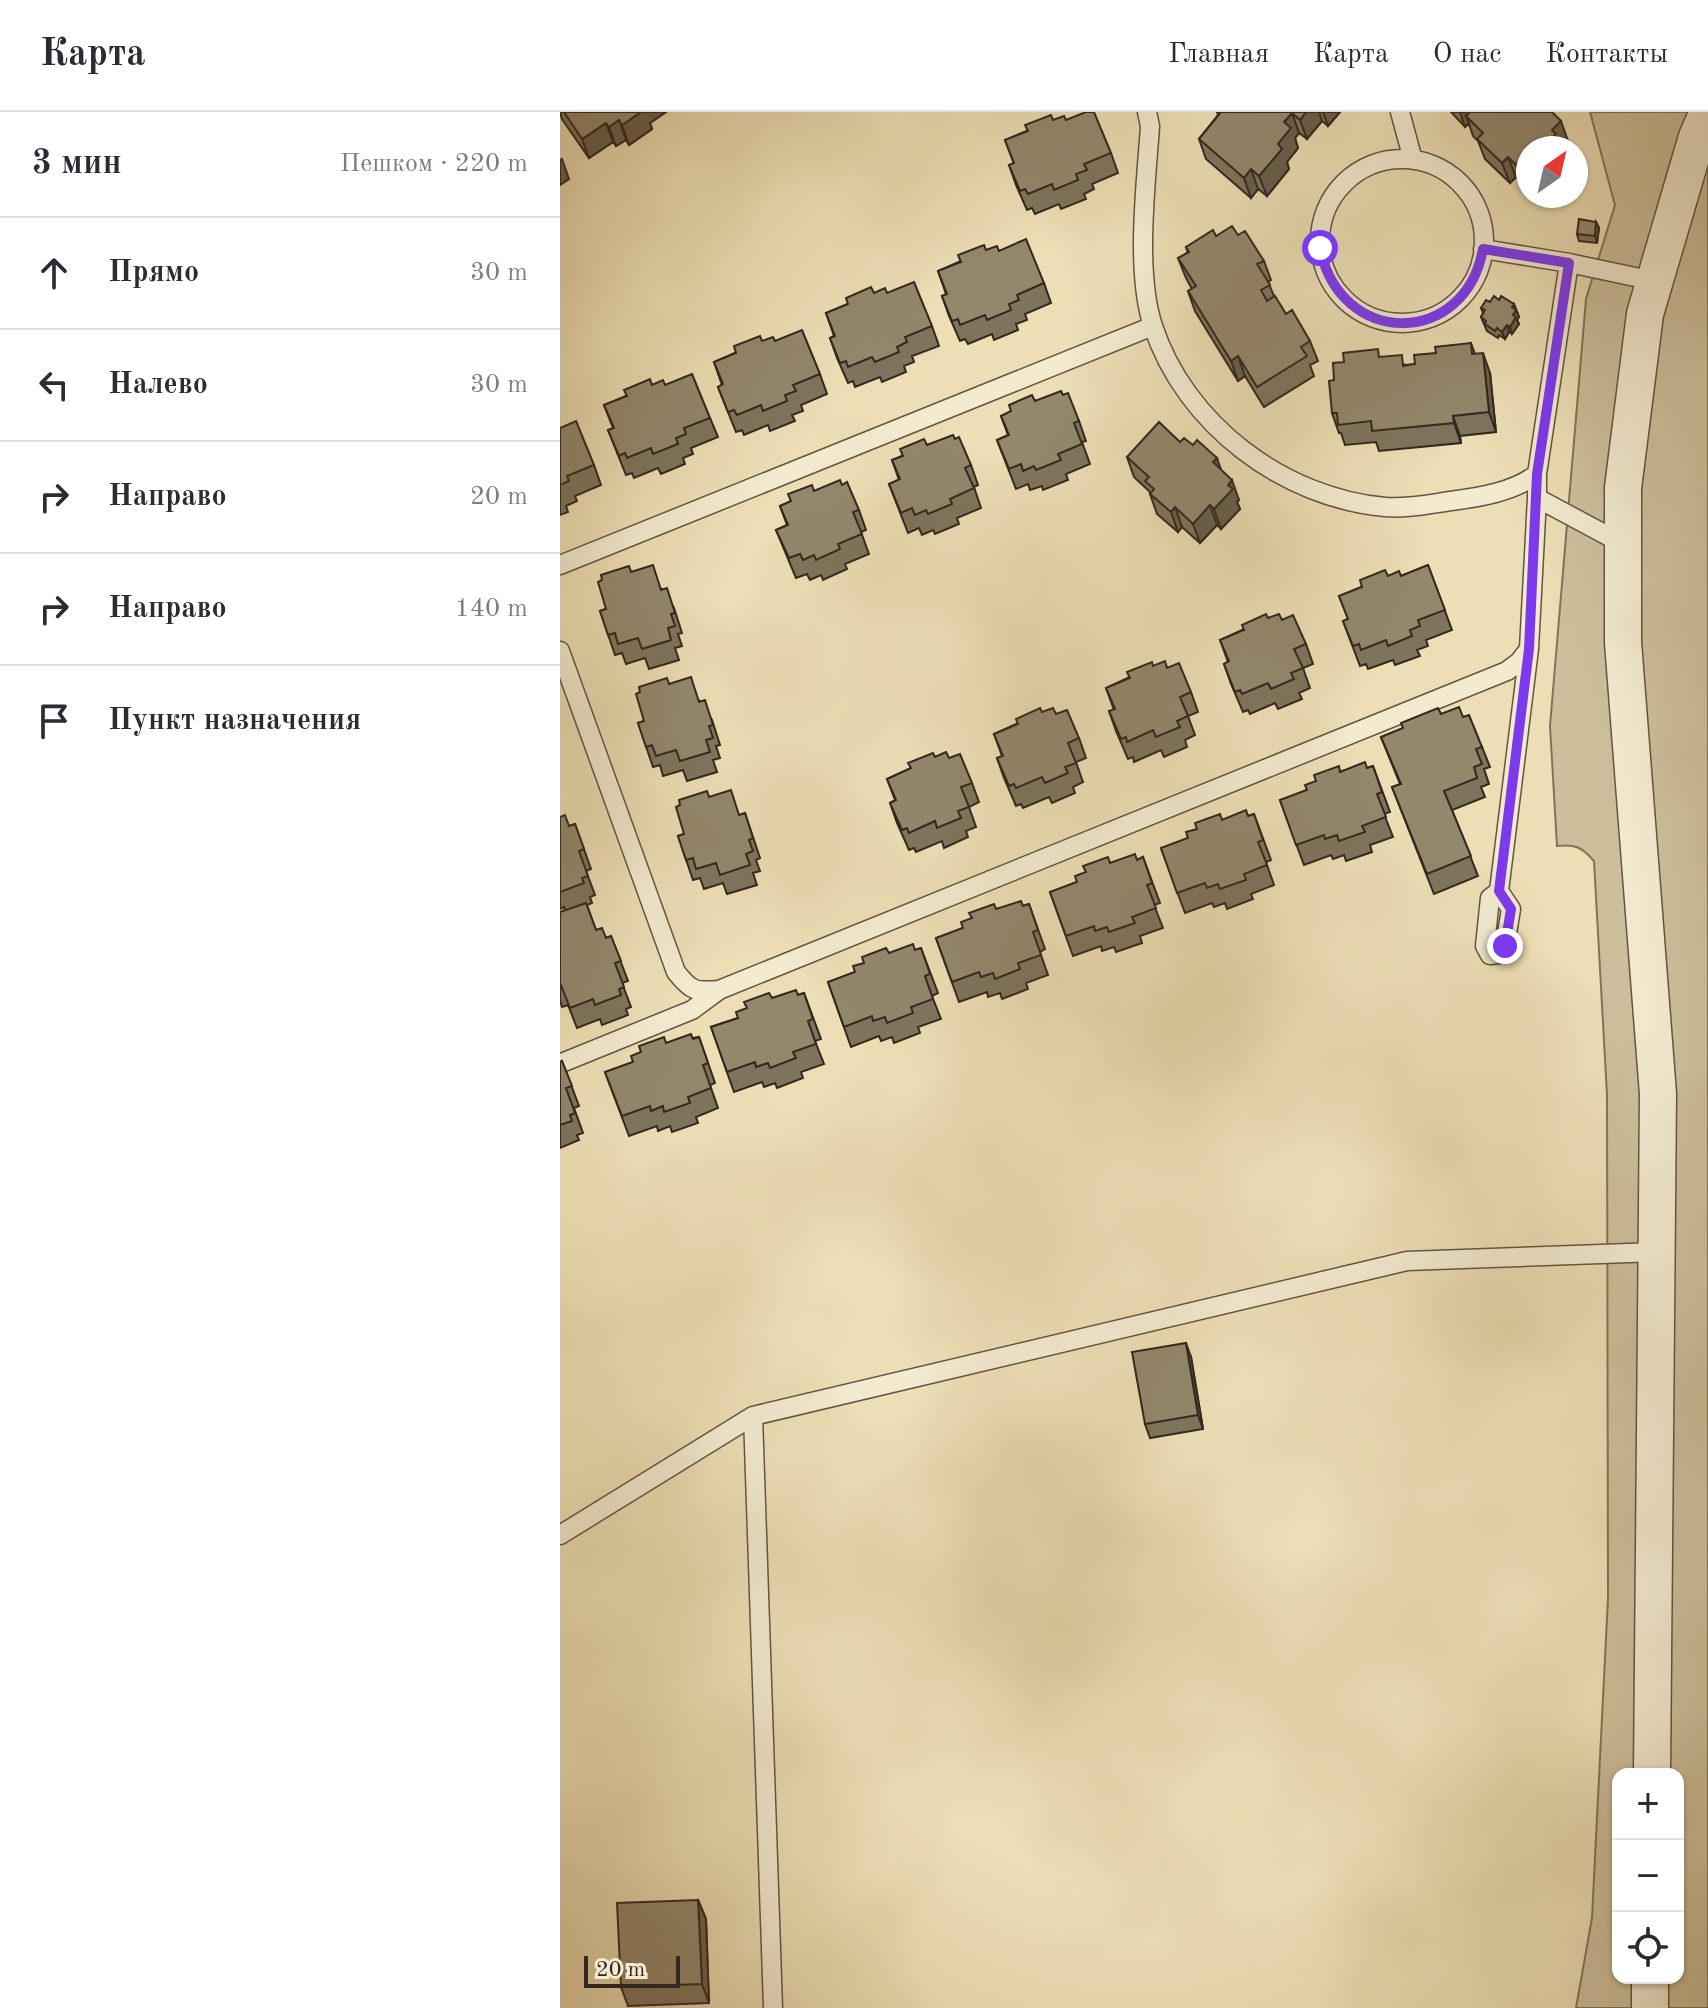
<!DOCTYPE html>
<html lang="ru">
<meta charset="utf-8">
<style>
body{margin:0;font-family:"Old Standard TT",serif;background:#f2f2f3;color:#2b2b33}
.controls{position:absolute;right:24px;bottom:24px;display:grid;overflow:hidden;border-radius:16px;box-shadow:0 2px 6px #0004}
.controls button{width:72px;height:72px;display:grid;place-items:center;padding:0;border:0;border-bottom:2px solid #e1e1e2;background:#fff;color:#2b2b33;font:40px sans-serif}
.compass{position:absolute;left:956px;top:24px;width:72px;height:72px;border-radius:50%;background:#fff;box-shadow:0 2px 6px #0004;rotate:34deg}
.scale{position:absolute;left:24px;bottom:20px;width:96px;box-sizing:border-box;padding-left:8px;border:4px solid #32281d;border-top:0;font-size:22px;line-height:28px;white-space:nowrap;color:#32281d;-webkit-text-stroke:6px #f3eacf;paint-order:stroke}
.stop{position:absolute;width:24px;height:24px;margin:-18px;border:6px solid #7c3aed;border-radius:50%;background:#fff}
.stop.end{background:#7c3aed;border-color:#fff;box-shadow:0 2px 8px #0008}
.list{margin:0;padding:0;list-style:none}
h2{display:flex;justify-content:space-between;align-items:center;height:104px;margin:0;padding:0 32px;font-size:34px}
h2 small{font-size:26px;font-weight:400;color:#7c7c81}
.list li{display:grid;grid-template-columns:52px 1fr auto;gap:24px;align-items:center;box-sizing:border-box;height:112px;padding:0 32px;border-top:2px solid #e1e1e2}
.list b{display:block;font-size:30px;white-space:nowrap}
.list em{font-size:26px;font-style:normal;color:#7c7c81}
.icon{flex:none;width:44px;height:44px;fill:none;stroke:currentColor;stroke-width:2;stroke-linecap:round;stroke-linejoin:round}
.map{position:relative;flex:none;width:1148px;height:1896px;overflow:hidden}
header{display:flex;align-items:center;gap:48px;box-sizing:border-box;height:112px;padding:0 40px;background:#fff;border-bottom:2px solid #e1e1e2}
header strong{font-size:38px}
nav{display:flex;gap:44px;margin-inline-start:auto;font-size:28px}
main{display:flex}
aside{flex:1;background:#fff}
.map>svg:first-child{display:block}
.green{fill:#cdbf9b;stroke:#80745c;stroke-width:2;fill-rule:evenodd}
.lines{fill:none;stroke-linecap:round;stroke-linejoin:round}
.lane-casing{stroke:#615643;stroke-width:21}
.street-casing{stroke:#615643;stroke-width:39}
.lane{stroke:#f3eacf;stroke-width:18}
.street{stroke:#f3eacf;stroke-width:36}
.wall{fill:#7e745d;stroke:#32281d;stroke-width:2}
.shaded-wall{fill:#675e4c;stroke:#32281d;stroke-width:2}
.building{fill:#93876c;stroke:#32281d;stroke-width:2}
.route{stroke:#7c3aed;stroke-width:10}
</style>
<header>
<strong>Карта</strong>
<nav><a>Главная</a><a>Карта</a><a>О нас</a><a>Контакты</a></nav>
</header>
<main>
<aside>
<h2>3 мин<small>Пешком · 220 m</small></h2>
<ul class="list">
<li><svg class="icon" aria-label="ahead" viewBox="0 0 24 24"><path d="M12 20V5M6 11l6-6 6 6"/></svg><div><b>Прямо</b></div><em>30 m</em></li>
<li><svg class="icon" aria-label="left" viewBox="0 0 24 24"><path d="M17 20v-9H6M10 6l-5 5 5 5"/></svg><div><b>Налево</b></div><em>30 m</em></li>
<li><svg class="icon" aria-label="right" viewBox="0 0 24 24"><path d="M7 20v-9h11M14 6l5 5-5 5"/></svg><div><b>Направо</b></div><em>20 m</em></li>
<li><svg class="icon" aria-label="right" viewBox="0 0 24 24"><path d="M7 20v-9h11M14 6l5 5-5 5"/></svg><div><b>Направо</b></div><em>140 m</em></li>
<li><svg class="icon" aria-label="arrive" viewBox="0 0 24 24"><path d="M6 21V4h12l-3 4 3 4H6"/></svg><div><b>Пункт назначения</b></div></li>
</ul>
</aside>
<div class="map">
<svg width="1148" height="1896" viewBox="0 0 1148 1896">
<rect width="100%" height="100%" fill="#eddeb5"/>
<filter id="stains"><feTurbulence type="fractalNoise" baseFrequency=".0025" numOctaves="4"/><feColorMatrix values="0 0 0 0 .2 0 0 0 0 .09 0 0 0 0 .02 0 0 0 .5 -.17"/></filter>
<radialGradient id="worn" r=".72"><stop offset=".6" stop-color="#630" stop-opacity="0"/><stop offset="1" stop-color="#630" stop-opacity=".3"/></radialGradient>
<path class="green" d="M1030,0H1148V1896H1016L1032,1806L1048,1486L1047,983L1034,749C1022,735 1015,732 997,734L990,614L1026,187L1055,93ZM1058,1662H1118V1866H1058Z"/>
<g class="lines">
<defs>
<path id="lane" d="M587,0L590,14C586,73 575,159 593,214C625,312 723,386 825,395C846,397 870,392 891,389C921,385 953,380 977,362
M840,0L853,48
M760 129a82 82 0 1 1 164 0a82 82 0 1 1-164 0Z
M923,137L1009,151L977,362V386L1063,432
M1009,151L1094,169
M0,453L593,214
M0,539L116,860C131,879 135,880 159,878
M939,779L951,797L945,834L939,842L930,843L925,834L930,786L939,779L969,537L977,386
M4,950L132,898L159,878L947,559L959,550L969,537
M193,1304L847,1149L1097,1140
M0,1423L193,1304L213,1896"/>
<path id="street" d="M1092,1662L1098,982L1063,530V376L1085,202L1137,25L1148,0
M1090,1896V1866"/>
</defs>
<use href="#lane" class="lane-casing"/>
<use href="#street" class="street-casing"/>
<use href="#lane" class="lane"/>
<use href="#street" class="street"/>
</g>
<path class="wall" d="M0,0H106L90,11L92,17L69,33L66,28L56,34L53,30L29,46L2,7Z
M657,0H780L768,14L762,9L747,27L739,21L735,26L738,36L727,50L729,57L707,84L698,77L691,86L646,47L639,27L658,3Z
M891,0H992L1008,29L1001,36H968L964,73L956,65L950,71L925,47L918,29L913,24L909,12L905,15Z
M493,8H506L551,41L558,61L532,72L534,77L524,82L526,87L501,97L499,92L475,102L472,96L467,98L456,73L449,53L454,52L445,28Z
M1036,110L1039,116L1037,131L1019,129L1017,122Z
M678,123L704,149L711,168L708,170L714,184L726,202L750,229L758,249L750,253L754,264L704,295L685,264L678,269L635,199L628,179L632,177L626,166L618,146L628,141L626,135L656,124Z
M426,138L439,139L484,171L491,191L465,202L467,208L456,212L458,218L434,228L432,222L408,232L405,227L400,229L389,204L382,184L386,182L378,159Z
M314,181H327L372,214L379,234L352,244L354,250L344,254L346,260L322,270L320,265L295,275L293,269L288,271L277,246L270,226L274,224L266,201Z
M939,188L954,192L959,205L957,208L959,212L952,222L949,220L945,227L939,223L938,226L927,219L921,205L923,201L921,196L930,190Z
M202,229H215L260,262L267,282L241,293L243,299L232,303L235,309L210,319L208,313L184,323L182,318L176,320L158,275L162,273L154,250Z
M911,231L915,242L930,261L936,320L900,324L901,331L819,339L816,330L785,333L781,321H779L772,301L774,268L821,245L846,253L855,252L876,241Z
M92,273H105L150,306L158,325L131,336L133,342L123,346L125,352L101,362L98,356L74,366L72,361L66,363L48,318L53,316L44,293Z
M503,283L519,309L526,329L522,330L530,352L506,362L508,368L483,378L482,374L470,378L468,372L456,377L437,328L448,323L441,304L475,289Z
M0,316L34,353L41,373L15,384L17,389L6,394L8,400L0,403Z
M395,327L411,353L418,373L414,375L421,396L397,406L399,412L375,422L373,418L362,423L359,416L348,421L329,372L339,368L332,348L367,333Z
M620,330L661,358L679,388L677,390L680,397L661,417L657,413L640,431L622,415L618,420L597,402L589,379L574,365L567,345Z
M254,379L299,398L306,418L301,420L309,442L285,452L287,457L263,468L261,463L250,468L247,462L236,466L216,418L227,413L220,394Z
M868,453L892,518L866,528L868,534L857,538L860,544L835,553L833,548L808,557L806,552L800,554L783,509L788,507L779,484L828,464H841Z
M71,460L102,477L114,496L122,521L118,522L122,534L115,536L119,548L89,557L85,546L66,552L62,541L55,543L40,499L46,497Z
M708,506L722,508L746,532L753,552L743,556L750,576L739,581L742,587L718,597L715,591L690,602L688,598L683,600L671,572L664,552L668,550L660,528Z
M593,554L607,556L631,580L638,600L628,604L635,623L625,628L627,635L604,645L601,638L574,650L573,645L568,647L556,619L549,599L554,598L546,576Z
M109,572L140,589L152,608L160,633L156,634L160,646L153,648L157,660L127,669L123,658L103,664L100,653L93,655L78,611L84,609L80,580Z
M482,600L496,602L519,626L526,646L516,650L523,670L513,675L515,681L492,691L489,685L463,696L461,692L456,694L444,666L437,646L442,644L434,622Z
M881,602L903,605L922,635L930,655L924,657L929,672L921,675L925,685L892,698L918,764L874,782L832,675L840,672L821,625Z
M375,645L389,646L412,671L419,690L409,695L416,715L406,719L408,725L384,736L382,729L356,740L354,736L349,738L337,711L330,691L335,688L327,667Z
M813,654L830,700L824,702L833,725L810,733L812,740L786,749L784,743L773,747L771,743L744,753L720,688L747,678L781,659L807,656Z
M149,685L180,703L185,701L200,746L196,748L200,759L193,761L197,773L167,782L163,771L144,777L140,766L133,768L118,724L124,722Z
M694,702L711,748L706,750L714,773L691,782L693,787L667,797L665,791L654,795L652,791L625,801L601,736L628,726L662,708L688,704Z
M0,705L9,714L15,712L31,757L26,759L35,783L30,785L32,791L27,793L36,818L46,826L51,824L68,869L62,871L71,895L66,897L68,903L42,913L40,907L17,916L8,893L2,895L0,888V800L5,798L4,795L0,797Z
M583,745L600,791L594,793L603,816L580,824L582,831L556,840L554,835L542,839L541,834L513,844L490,780L517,770L550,751L577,748Z
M469,792L485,837L480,840L488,863L466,871L468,877L442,887L440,881L428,885L427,880L399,890L376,826L403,816L436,797L463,794Z
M361,836L378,881L372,884L381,907L358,915L360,921L334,931L332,925L321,929L319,924L291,935L268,870L295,860L304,851L329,841L355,838Z
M244,881L261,927L255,929L264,952L241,960L243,966L217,976L215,971L204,975L202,970L174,980L151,915L178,906L212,886L238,883Z
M139,925L155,971L150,973L158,996L136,1005L138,1011L112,1020L110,1014L98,1019L97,1014L69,1024L45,960L73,950L106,931Z
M2,949L19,994L14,996L23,1021L17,1023L19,1028L0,1036V950Z
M631,1245L643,1317L590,1326L585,1312Z
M138,1788L146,1807L149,1891L68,1894L61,1875Z"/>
<path class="shaded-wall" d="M81,0H106L90,11L92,17L69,33L62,13Z
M746,0H759L762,9L747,27L740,8Z
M763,0H780L768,14Z
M900,0H909L912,8L906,4L909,11L905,15Z
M732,1L739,21L735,26L738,36L727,50L729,57L707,84L699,64L718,32L724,10Z
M59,8L66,28L56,34L49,15Z
M1001,9L1008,29L1001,36H981L992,18Z
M46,11L53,30L29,46L22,27Z
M968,41V68L964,73L956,53Z
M948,45L956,65L950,71L942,51Z
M2,47L9,67L0,73V48Z
M691,57L698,77L691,86L684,66Z
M1036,110L1039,116L1037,131L1035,124Z
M954,192L959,205L957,208L959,212L952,222L950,215L952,195Z
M947,213L949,220L945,227L942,220Z
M923,241L930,261L936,320L929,300Z
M678,244L685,264L678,269L671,249Z
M893,304L900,324L901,331L894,311Z
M657,346L664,366L653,350Z
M672,368L679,388L677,390L680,397L661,417L654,397Z
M650,393L657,413L640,431L633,412Z
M615,395L622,415L618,420L611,400Z
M626,1231L631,1245L643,1317L638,1303Z
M138,1788L146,1807L149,1891L142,1872Z"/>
<path class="building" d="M4,0H81L62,13L59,8L49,15L46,11L22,27Z
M526,0H534L551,41L524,52L527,58L516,62L518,68L494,78L492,72L468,82L465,77L460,79L449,53L454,51L445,28L468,19L465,13L491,3L493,8L504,4L506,8Z
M661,0H746L740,8L732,1L724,10L731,16L718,32L722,37L699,64L691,57L684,66L639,27Z
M910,0H992L1001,9L992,18L996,22L981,36H968V41L956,53L948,45L942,51L917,27L923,21L906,4Z
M1019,107L1036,110L1035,124L1017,122Z
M672,114L678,123L685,119L704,149L697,152L710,173L701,178L707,189L715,184L726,202L732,198L750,229L741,235L747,244L697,275L678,244L671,249L628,179L636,174L618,146L629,140L626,135L653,118L656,124Z
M466,127L484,171L457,183L459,188L449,192L451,198L427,208L425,203L400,213L398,207L392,209L382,184L387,182L378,159L401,150L398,143L424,133L426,138L437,134L439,139Z
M354,170L372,214L345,225L347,230L337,235L339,240L315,250L312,245L288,255L286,249L280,251L270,226L275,224L266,201L288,192L286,186L311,175L314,181L325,176L327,181Z
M934,184L939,188L941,184L954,192L952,195L956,198L953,203L956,205L950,215L947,213L942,220L937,216L935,219L925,212L926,209L921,205L925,198L921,196L926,188L930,190Z
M242,218L260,262L233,273L236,279L225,283L227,289L203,299L201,293L177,303L174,298L168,300L158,275L163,272L154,250L176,241L174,234L200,224L202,229L213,225L215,229Z
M911,231L912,242L923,241L929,300L893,304L894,311L812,319L811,309L778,313L777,301H772L769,269L774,268L773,251L784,250L783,241L818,237L819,245L842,243L843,254L855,252L854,243L876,241L875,235Z
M132,262L150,306L124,316L126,322L116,326L118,332L93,342L91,336L67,346L65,341L59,344L48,318L54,316L44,293L67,284L64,278L90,267L92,273L103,268L105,273Z
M501,279L503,283L508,281L519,309L514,311L522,332L498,342L501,348L476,358L474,354L463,359L461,352L449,357L437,328L449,323L441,304L451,299L449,293L472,283L475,289Z
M16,309L34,353L7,364L9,369L0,373V316Z
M599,310L620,330L624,326L633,333L637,328L657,346L653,350L672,368L668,373L673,377L654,397L650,393L633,412L615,395L611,400L590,382L594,377L585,369L589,365L567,345Z
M393,323L395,327L399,325L411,353L405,356L414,376L390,387L392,392L368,402L366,398L355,403L352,396L341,401L329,372L340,367L332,348L343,344L340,337L364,327L367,333Z
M280,368L282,373L287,370L299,398L293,400L302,422L278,432L280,437L256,448L254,443L243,448L240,442L229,446L216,418L228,413L220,394L231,389L228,382L252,373L254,379Z
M93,453L101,478L107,476L115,501L111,502L115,514L108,516L111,528L82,537L78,526L58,532L55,521L48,523L40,499L46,497L38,470L42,468L41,463L69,454L71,460Z
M868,453L885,498L858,508L860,514L850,518L852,524L828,534L826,528L801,538L799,532L793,534L783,509L788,507L779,484L802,475L800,468L825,458L828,464L839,459L841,464Z
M706,502L708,506L719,502L722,508L733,503L746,532L734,537L743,556L731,561L734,567L711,577L708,571L682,582L680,578L675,580L664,552L669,549L660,528L684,518L682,513Z
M605,549L607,556L619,551L631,580L620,585L628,604L617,609L620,615L596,625L593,618L567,630L566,625L561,627L549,599L555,597L546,576L570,566L567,560L592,550L593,554Z
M131,565L139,590L145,588L153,613L149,614L153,626L146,628L150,640L120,649L116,638L96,644L92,633L86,635L78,611L84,609L76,582L80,580L79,575L107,566L109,572Z
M899,595L903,605L909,603L922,635L916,637L922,652L914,655L917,666L884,679L911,744L867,762L832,675L841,672L821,625L843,616L841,611L878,596L881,602Z
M480,596L482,600L493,596L496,602L507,598L519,626L508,631L516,651L505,655L508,661L485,671L482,665L456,676L454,672L449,674L437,646L443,644L434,622L458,612L456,607Z
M386,640L389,646L400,642L412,671L401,675L409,695L398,699L401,706L377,716L375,709L349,721L347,716L342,718L330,691L336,688L327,667L351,656L348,651L373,641L375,645Z
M805,650L807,656L813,654L822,680L817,682L826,705L802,714L805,720L779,729L777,723L765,727L764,723L736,733L720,688L747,678L745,673L756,669L754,663L779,654L780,660Z
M171,678L179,703L185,701L193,726L189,728L193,739L186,742L190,753L160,763L156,751L136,757L133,746L126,748L118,724L124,722L116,695L120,693L119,688L147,679L149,685Z
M686,698L688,704L694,702L703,728L698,730L707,753L684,762L686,768L660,777L658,772L647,776L645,771L617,781L601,736L628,726L626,720L637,717L635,711L660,702L662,708Z
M5,703L9,714L15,712L24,737L19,739L28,764L22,766L24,771L0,780V705Z
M575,742L577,748L583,745L592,771L587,773L596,796L572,805L575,811L549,820L547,815L535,819L534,814L506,824L490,780L517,770L515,764L526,760L523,754L548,745L550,751Z
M461,789L463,794L469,792L478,818L473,820L481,843L458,851L460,857L435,867L433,861L421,865L419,860L392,870L376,826L403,816L401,810L412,806L409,801L434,792L436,797Z
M26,791L36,818L42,816L46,826L51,824L61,849L55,851L64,875L59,877L61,883L35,893L33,887L10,896L1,873L0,874V800Z
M353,832L355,838L361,836L370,862L365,864L373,887L351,895L353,901L327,911L325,905L313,909L312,904L284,915L268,870L295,860L293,854L304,851L302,845L326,836L329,841Z
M236,878L238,883L244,881L253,907L248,909L256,932L233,940L236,946L210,956L208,951L196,955L195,950L167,960L151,915L178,906L176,900L187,896L184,890L209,881L212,886Z
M131,922L133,927L139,925L148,951L143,953L151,976L128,985L130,991L104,1000L103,994L91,999L90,994L62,1004L45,960L73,950L71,944L81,940L79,934L104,925L106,931Z
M2,949L12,974L6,976L15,1001L10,1003L12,1009L0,1013V950Z
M626,1231L638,1303L585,1312L572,1240Z
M138,1788L142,1872L61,1875L57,1791Z"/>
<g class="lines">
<path class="route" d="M760,136C780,236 905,236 923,137L1009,151L977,362L969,537L939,779L951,797L945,834"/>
</g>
<rect width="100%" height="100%" filter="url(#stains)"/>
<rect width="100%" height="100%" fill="url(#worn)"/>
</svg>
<div class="controls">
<button>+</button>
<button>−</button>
<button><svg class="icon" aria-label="locate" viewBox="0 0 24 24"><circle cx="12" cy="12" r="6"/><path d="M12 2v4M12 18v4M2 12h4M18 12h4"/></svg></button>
</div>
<svg class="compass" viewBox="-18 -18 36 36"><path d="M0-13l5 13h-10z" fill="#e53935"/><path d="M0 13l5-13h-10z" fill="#7c7c81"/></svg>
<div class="scale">20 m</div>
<div class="stop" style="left:760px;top:136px"></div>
<div class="stop end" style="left:945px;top:834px"></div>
</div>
</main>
